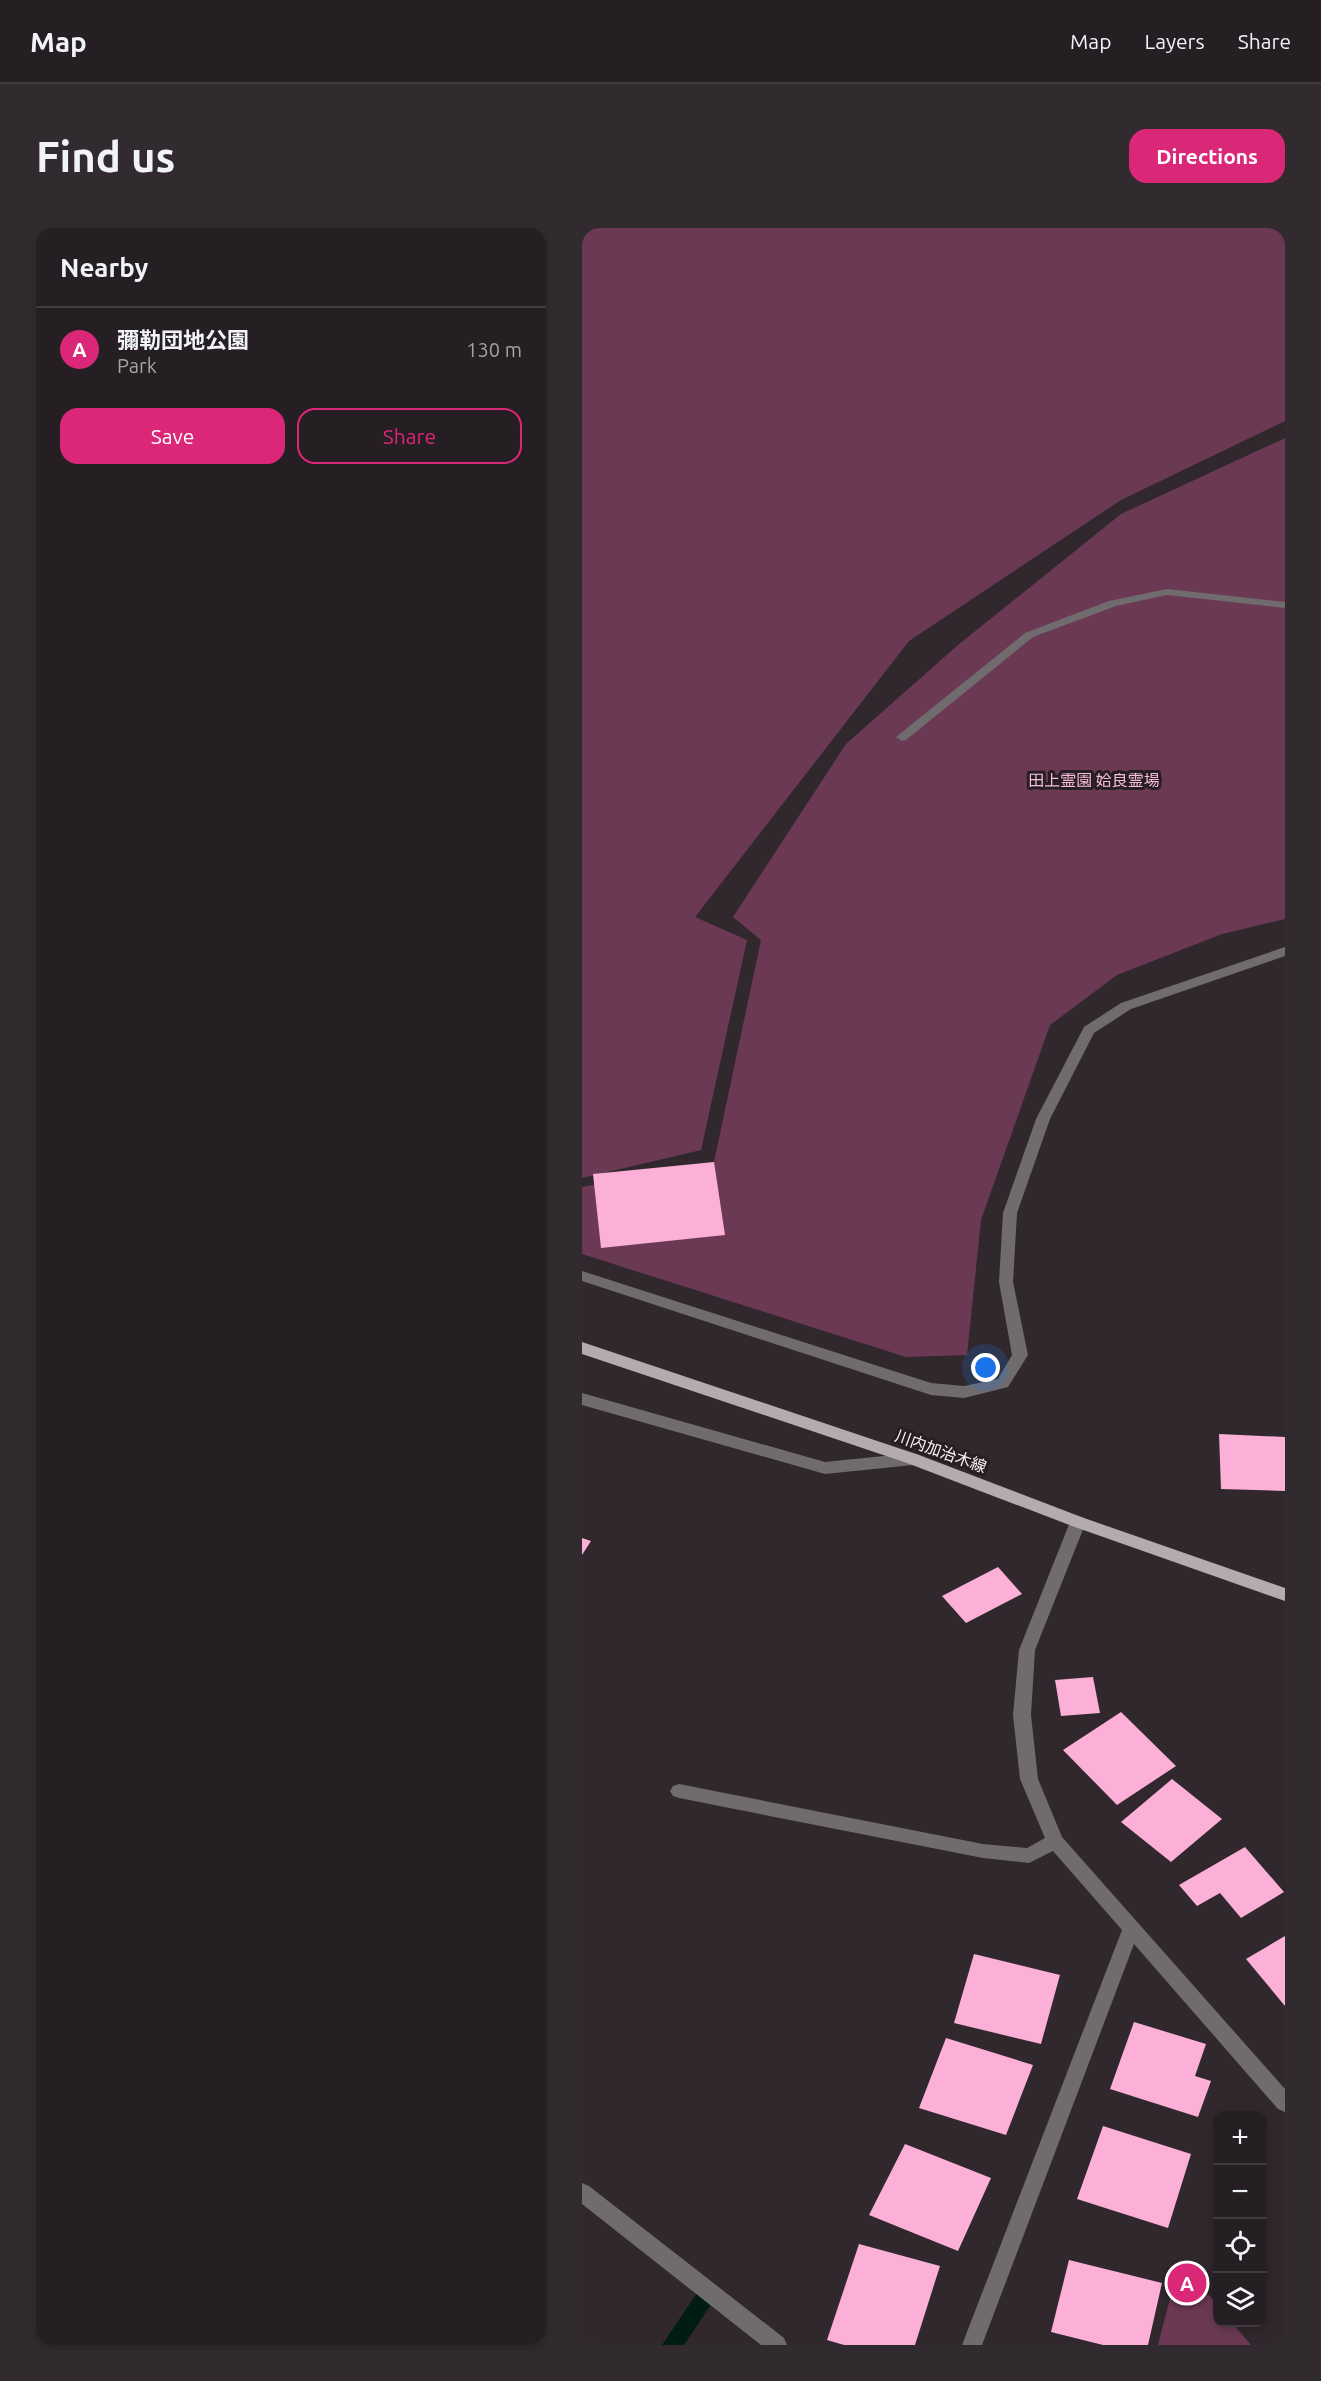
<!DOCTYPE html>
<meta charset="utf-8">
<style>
body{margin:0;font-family:Ubuntu,"Noto Sans JP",sans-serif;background:#312b2f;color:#f1f3f6}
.controls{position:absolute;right:18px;bottom:18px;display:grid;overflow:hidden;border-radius:12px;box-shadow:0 3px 9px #0003}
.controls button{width:54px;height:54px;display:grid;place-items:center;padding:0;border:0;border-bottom:2px solid #423c40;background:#251e22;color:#f1f3f6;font:30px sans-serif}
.you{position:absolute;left:404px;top:1140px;width:21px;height:21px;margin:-15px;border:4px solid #fff;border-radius:50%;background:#1a73e8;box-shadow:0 0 0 9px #1a73e833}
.badge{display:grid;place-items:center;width:39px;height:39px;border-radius:50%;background:#db2777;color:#fff;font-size:20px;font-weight:700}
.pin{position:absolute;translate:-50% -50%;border:3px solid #fff;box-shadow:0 2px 6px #0006}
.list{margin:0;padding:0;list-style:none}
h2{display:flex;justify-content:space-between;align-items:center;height:78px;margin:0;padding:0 24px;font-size:26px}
h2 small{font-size:20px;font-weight:400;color:#a3a2a5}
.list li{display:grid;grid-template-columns:39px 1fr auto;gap:18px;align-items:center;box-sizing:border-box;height:84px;padding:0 24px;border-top:2px solid #423c40}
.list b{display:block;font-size:22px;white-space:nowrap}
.list p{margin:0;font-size:20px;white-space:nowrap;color:#a3a2a5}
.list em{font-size:20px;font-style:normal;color:#a3a2a5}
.actions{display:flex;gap:12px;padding:18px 24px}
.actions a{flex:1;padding:14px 0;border:2px solid #db2777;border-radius:18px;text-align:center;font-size:21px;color:#db2777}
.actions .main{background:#db2777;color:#fff}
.icon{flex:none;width:33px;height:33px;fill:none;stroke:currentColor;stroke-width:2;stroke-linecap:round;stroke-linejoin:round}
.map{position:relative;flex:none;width:703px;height:2117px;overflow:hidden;border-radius:18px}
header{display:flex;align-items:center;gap:36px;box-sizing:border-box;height:84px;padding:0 30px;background:#251e22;border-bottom:2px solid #423c40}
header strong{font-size:28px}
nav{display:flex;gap:33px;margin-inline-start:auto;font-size:21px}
.intro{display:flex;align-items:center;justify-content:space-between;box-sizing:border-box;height:144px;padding:0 36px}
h1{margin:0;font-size:42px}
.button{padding:15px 27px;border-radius:18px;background:#db2777;color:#fff;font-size:21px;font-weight:700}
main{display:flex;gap:36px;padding:0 36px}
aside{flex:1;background:#251e22;border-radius:18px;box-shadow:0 3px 9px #0003}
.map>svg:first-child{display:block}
.green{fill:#6c3955}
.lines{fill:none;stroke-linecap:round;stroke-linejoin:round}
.stream{fill:#001c13;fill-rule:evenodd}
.building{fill:#fcb0d8}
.minor{fill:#706b6d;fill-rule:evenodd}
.major{fill:#b4abaf;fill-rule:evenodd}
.labels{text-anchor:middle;stroke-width:6;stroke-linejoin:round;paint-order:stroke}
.park-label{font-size:16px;fill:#f8bcdb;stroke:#271e23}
.street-label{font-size:16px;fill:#f8f2f5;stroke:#271e23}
</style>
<header>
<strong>Map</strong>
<nav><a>Map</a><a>Layers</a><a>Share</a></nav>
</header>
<div class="intro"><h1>Find us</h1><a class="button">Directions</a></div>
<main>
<aside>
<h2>Nearby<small></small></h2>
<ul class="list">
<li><span class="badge">A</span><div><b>彌勒団地公園</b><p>Park</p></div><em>130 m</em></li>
</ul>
<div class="actions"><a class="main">Save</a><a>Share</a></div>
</aside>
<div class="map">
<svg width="703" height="2117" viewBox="0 0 703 2117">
<rect width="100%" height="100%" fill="#31282d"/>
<path class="green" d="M0,0H703V193L539,272L327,413L113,689L165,712L119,922L0,950Z
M703,210V691L640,706L535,747L468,797L399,992L385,1127L324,1129L0,1026V959L132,934L179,712L151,689L264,516L376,417L539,286Z
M598,2032L635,2077L636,2094L650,2095L669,2117H576Z"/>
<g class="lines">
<path class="stream" d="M122,2063L129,2065L132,2072L102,2117H80L115,2065Z"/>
</g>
<path class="building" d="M132,934L143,1007L19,1020L11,946Z
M637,1206L703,1209V1263L639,1261Z
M0,1310L9,1313L0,1327Z
M416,1339L440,1366L384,1395L360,1368Z
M511,1449L518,1485L479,1488L473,1452Z
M539,1484L594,1538L535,1577L481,1522Z
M590,1551L640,1591L589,1634L539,1594Z
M663,1619L702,1664L659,1690L638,1665L615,1678L597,1657Z
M703,1708V1778L664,1731Z
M392,1726L478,1747L459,1816L372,1795Z
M552,1794L624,1816L613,1848L629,1853L616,1889L528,1861Z
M364,1810L451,1837L424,1907L337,1880Z
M521,1898L609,1926L586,2000L495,1971Z
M323,1916L409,1950L376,2023L287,1987Z
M277,2016L358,2038L333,2117H262L245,2112Z
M487,2032L580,2055L566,2117H521L469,2104Z"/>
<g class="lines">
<path class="minor" d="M585,361L703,374V380L585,367L534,378L451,409L324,512L320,513L314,509L443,405L527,373Z
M703,719V728L549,781L512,805L468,891L435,985L431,1054L446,1127L426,1159L382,1170L349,1167L0,1053V1043L349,1155L382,1158L416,1151L430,1127L417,1054L421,985L454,891L502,799L539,775Z
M0,1165L243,1234L331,1225L337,1227L339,1231L337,1235L331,1237L243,1246L0,1177Z
M496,1288L502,1290L504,1294L453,1422L449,1487L456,1551L480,1609L703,1861V1884L696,1881L552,1716L400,2117H380L540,1702L471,1623L447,1635L401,1630L97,1570L91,1568L88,1563L91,1558L97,1556L401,1616L445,1620L463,1610L438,1551L431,1487L437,1422L488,1294L490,1290Z
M0,1955L7,1958L202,2110L205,2117H179L0,1976Z"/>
<path class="major" d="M0,1114L337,1227L502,1290L703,1360V1373L490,1298L325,1235L0,1126Z"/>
</g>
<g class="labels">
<g class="park-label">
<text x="512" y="558">田上霊園 姶良霊場</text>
</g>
<g class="street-label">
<text transform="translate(359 1223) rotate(20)" y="6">川内加治木線</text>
</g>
</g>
</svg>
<div class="controls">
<button>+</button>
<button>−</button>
<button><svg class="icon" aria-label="locate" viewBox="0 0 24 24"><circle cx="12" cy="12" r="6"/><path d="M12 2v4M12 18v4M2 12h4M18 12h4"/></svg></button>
<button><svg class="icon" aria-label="layers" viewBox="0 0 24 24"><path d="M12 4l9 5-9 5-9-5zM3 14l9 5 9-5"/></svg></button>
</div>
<div class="you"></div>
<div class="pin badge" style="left:605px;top:2055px">A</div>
</div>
</main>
